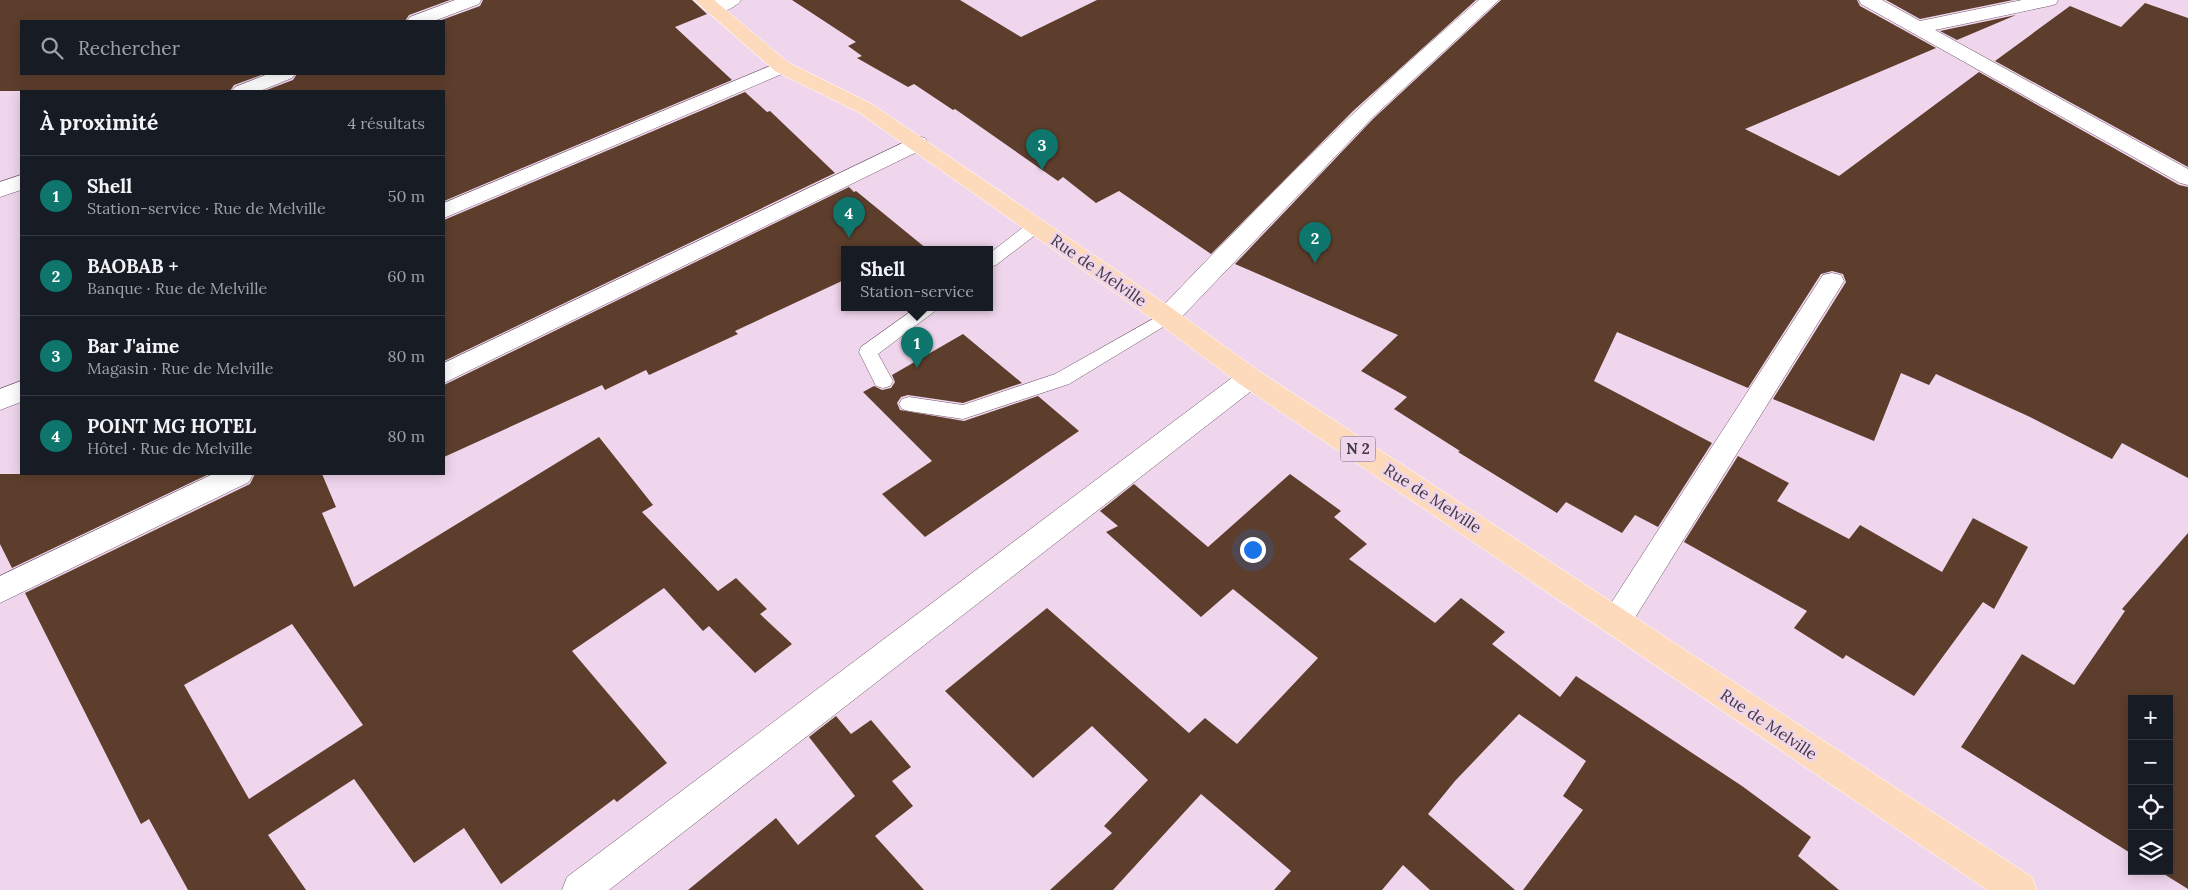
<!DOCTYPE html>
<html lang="fr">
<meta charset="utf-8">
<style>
body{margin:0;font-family:Lora,serif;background:#20242c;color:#f1f3f6}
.controls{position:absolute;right:15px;bottom:15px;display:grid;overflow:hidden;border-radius:0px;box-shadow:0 2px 12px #0003}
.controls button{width:45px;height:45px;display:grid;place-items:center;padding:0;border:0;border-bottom:1px solid #363941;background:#171b24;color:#f1f3f6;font:25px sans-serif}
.you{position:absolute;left:1252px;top:549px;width:18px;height:18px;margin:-12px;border:4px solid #fff;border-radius:50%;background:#1a73e8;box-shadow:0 0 0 8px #1a73e833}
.badge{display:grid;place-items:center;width:32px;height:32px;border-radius:50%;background:#0f766e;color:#fff;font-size:16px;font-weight:700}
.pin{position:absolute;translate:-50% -41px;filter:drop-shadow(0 1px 2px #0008)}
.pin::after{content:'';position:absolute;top:26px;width:18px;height:15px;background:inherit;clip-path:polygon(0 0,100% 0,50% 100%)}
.popup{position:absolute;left:841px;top:246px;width:152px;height:65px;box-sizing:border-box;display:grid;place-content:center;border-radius:0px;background:#171b24;filter:drop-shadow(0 1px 4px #0005);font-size:16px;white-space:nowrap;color:#9ea1a6}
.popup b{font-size:19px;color:#f1f3f6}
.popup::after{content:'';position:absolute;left:50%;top:100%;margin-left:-10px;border:10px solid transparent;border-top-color:#171b24}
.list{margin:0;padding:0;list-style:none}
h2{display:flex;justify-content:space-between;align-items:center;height:65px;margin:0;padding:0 20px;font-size:21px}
h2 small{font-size:16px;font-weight:400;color:#9ea1a6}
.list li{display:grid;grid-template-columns:32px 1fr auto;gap:15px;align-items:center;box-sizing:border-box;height:80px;padding:0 20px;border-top:1px solid #363941}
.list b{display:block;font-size:19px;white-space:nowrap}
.list p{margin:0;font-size:16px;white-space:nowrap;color:#9ea1a6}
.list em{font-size:16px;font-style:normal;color:#9ea1a6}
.icon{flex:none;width:28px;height:28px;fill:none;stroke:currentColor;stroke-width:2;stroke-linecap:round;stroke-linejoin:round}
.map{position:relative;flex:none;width:2188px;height:890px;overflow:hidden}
.search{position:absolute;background:#171b24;box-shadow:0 2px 12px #0003;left:20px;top:20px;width:425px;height:55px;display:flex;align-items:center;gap:12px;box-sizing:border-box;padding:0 18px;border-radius:0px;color:#9ea1a6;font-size:19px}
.panel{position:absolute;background:#171b24;box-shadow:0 2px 12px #0003;left:20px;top:90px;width:425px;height:385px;border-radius:0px}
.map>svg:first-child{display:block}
.building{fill:#5d3e2c;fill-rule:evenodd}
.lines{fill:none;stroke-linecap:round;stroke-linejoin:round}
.service-casing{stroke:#6f586c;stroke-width:1}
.minor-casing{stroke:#6f586c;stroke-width:1}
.primary-casing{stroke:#fff;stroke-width:1}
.service{fill:#fff;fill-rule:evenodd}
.minor{fill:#fff;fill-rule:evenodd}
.primary{fill:#fcdabb;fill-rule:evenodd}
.labels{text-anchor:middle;stroke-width:5;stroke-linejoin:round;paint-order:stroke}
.shield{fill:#f0d6ed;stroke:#776875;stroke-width:1}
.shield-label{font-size:15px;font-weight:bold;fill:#433942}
.street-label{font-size:16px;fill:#433942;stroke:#f0d6ed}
</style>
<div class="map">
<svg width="2188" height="890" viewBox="0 0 2188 890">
<rect width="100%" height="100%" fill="#f0d6ed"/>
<path class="building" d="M0,0H450L409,15L405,21H21V74H264L234,85L230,91H0Z
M483,0H692L707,14L675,27L732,80L444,201V91H264L293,80L297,74H444V21H439L480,6Z
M792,0H960L1021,37L1097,0H1476L1353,111L1211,254L1119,191L1096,203L1063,177L1058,181L955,109L953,110L914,84L908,87L857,58L862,56L848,46L856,42Z
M1501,0H1857L1860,6L1936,48L1745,129L1839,176L1979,72L2179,185L2188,187V478L2122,443L2112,459L2030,417L1936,374L1929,385L1901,373L1874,441L1773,399L1846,282L1843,274L1832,271L1821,274L1748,388L1617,332L1594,381L1712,443L1658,527L1635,515L1622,533L1566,502L1557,513L1458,452L1460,451L1394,409L1407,397L1361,371L1398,335L1235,264L1373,119Z
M1886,0H2013L1920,19Z
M2145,3L2188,18V167L1995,61L2070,6L2121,27Z
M2016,15L1957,40L1940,31Z
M745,92L767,112L770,111L835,173L444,361V220Z
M849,187L854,192L856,191L927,249H844V280L735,331L738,334L649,375L646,370L605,390L602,385L444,457V385Z
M963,334L1022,383L963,403L908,395L901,397L897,403L900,410L964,421L1038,396L1079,431L925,537L882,494L932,461L863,392L874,386L882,390L891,388L895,382L892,375Z
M599,437L653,505L642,512L718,591L736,578L767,609L760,614L792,644L755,673L709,626L703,631L664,588L572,651L667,763L617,802L614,799L501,884L464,828L414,863L354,779L268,835L306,890H188L149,819L141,824L25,593L250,484L255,474H322L336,507L322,513L354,587ZM292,624L363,725L249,799L184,685Z
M1738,456L1789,483L1777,501L1849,539L1860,525L1942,572L1973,518L2028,547L1994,609L1983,602L1914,696L1846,655L1843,659L1794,628L1807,611L1684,542Z
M0,474H209L12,568L0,544Z
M1290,474L1341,511L1334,517L1367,544L1349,559L1435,623L1461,598L1505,632L1492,644L1560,697L1576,676L1742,786L1811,837L1798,856L1839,890H1523L1583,810L1563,796L1586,761L1519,714L1455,781L1428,814L1515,890H1430L1403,865L1382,890H1274L1291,871L1201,794L1113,890H1050L1112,833L1104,826L1148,780L1092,726L1033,778L945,691L1047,608L1189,733L1205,718L1237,744L1318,658L1233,589L1201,617L1106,532L1118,526L1100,511L1134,484L1208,547Z
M2188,533V889L2159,871H2169V699H2132V854L1961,747L2022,654L2074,685L2125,611L2122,609Z
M836,716L851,734L871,720L911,767L892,781L913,806L875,836L924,890H688L776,818L798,845L855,796L809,737Z"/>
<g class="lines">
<defs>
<path id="service" d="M1036,221L1042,222L1044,226L1042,230L996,265L990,267V253L1030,222Z
M917,307H938L935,311L878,354L893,381L890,386L883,388L876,386L859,352L861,347Z
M1167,311L1173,313L1176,317L1173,321L1069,384L963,419L909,411L902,409L899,404L902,399L909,397L963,405L1055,374Z"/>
<path id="minor" d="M455,0H481L479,4L434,21H407L410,17Z
M716,0H741C735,9 718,15 707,12L705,8L707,4Z
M1479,0H1499L1372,118L1176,323L1167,326L1158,323L1154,317L1158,311C1261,203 1365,97 1479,0Z
M1859,0H1882L1920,21L2022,0H2058L2056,4L2049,6L1935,30L2188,169V185L2180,183L1861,4Z
M782,61L789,63L792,67L789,71L444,218V203Z
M268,74H295L292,78L260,91H232L235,87Z
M917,136L925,138L928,143L925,148L444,383V363Z
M21,175V190L0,197V182Z
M1832,273L1841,275L1844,281L1628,629L1617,633L1606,629L1602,620L1606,611L1823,275Z
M1250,368L1259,371L1263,378L1259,385L609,890H562L567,877L1241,371Z
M21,381V402L0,410V389Z
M213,474H253L249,482L0,603V576Z"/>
<path id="primary" d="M694,0H714L789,63L872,104L1176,311L1259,371L2032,877L2037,890H1987L1241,385L1158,323L858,112L775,71Z"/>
</defs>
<use href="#service" class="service-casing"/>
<use href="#minor" class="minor-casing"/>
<use href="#primary" class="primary-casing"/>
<use href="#service" class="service"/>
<use href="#minor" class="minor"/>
<use href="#primary" class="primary"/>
</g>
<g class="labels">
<rect class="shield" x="1340.5" y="436.5" width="35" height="25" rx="4"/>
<g class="shield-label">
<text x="1358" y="454">N 2</text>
</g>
<g class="street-label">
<text transform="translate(1099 270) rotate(35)" y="6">Rue de Melville</text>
<text transform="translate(1433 498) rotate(33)" y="6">Rue de Melville</text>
<text transform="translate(1769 724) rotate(34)" y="6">Rue de Melville</text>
</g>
</g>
</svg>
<div class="controls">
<button>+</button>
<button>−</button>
<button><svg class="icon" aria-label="locate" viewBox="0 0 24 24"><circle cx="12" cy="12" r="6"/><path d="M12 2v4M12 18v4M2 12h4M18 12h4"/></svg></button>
<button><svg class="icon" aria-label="layers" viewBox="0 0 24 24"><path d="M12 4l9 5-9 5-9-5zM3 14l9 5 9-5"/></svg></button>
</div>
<div class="you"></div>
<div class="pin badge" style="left:917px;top:368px">1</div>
<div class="popup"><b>Shell</b>Station-service</div>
<div class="pin badge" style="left:1315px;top:263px">2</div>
<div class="pin badge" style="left:1042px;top:170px">3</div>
<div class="pin badge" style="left:849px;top:238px">4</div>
<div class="search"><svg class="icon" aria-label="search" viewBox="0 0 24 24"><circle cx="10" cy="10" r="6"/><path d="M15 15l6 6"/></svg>Rechercher</div>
<section class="panel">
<h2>À proximité<small>4 résultats</small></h2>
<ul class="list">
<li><span class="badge">1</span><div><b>Shell</b><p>Station-service · Rue de Melville</p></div><em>50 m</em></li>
<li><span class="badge">2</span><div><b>BAOBAB +</b><p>Banque · Rue de Melville</p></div><em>60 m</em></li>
<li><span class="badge">3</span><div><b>Bar J'aime</b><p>Magasin · Rue de Melville</p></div><em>80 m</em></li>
<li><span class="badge">4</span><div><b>POINT MG HOTEL</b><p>Hôtel · Rue de Melville</p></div><em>80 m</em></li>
</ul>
</section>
</div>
